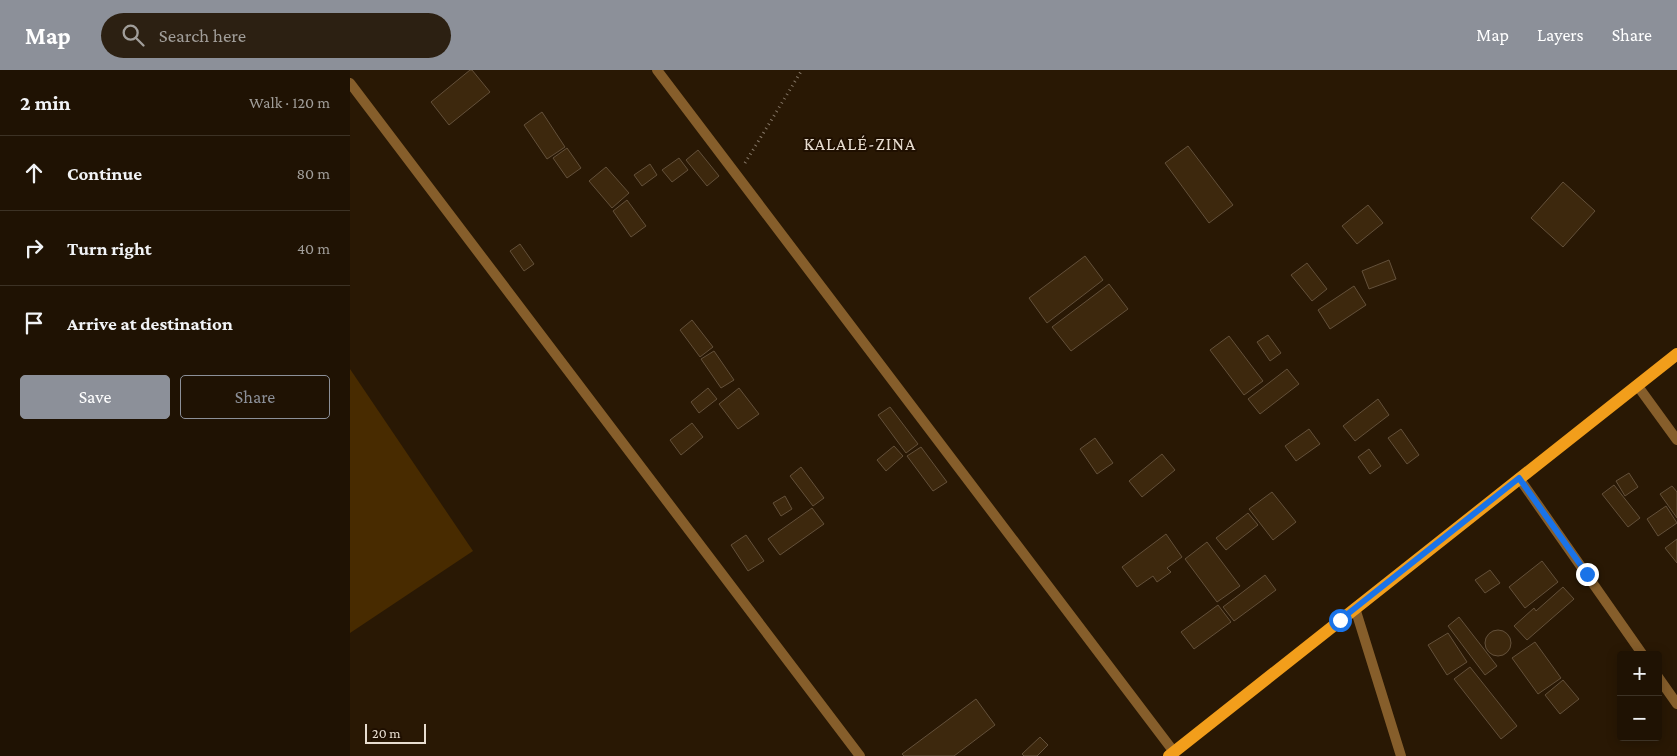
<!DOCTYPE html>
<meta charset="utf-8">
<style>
body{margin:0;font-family:"Crimson Pro",serif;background:#2c2012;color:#f1f3f6}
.controls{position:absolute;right:15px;bottom:15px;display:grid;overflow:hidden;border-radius:5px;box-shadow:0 2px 12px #0003}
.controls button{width:45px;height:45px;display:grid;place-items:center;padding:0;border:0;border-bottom:1px solid #3c3225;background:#1f1203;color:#f1f3f6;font:25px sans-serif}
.scale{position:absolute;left:15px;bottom:12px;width:61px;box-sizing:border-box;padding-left:5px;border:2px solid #e8ddd0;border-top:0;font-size:14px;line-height:18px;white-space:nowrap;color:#e8ddd0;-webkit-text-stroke:4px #1f0f00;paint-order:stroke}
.stop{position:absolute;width:15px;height:15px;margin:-11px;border:4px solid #1a73e8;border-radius:50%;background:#fff}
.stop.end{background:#1a73e8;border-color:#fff;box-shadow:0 1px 5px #0008}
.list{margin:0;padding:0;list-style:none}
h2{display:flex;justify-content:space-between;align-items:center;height:65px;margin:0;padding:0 20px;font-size:21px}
h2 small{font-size:16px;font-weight:400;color:#a19e9a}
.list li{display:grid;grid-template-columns:32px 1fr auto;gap:15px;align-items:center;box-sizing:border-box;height:75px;padding:0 20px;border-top:1px solid #3c3225}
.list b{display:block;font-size:19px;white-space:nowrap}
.list em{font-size:16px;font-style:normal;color:#a19e9a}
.actions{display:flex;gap:10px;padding:15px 20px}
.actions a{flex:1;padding:11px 0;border:1px solid #8c9099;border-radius:5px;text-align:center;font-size:18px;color:#8c9099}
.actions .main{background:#8c9099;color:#fff}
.icon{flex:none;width:28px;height:28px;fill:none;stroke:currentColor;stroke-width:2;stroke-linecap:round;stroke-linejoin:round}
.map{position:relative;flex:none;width:1327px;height:686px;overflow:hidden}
header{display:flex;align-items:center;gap:30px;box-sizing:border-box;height:70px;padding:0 25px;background:#8c9099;color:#fff}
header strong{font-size:24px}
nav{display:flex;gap:28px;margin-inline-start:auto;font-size:18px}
.search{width:350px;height:45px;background:#2c2012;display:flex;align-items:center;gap:12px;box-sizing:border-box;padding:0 18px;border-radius:28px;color:#a19e9a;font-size:19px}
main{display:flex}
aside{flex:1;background:#1f1203}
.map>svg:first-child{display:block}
.green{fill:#482b00}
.building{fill:#3d280d;stroke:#63503a}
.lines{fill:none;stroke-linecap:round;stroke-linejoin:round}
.path{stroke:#857767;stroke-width:3;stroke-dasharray:1 4;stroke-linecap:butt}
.minor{stroke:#865e2b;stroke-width:10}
.primary{stroke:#f29e1b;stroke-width:12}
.route{stroke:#1a73e8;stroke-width:6}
.labels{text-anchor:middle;stroke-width:4;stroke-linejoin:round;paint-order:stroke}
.neighbourhood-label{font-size:18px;letter-spacing:1px;fill:#e8ddd0;stroke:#1f0f00}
</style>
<header>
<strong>Map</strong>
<div class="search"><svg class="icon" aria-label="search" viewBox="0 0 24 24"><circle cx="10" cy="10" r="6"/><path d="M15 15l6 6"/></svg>Search here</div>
<nav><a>Map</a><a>Layers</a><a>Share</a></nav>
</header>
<main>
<aside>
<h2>2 min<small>Walk · 120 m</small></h2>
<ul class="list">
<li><svg class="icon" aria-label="ahead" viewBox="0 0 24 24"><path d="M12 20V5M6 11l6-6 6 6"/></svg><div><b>Continue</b></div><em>80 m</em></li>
<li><svg class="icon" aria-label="right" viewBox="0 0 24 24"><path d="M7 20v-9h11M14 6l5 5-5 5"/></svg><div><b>Turn right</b></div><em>40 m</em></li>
<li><svg class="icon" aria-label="arrive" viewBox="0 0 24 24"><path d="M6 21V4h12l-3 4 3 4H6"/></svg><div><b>Arrive at destination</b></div></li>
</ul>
<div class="actions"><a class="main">Save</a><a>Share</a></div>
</aside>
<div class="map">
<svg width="1327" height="686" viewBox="0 0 1327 686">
<rect width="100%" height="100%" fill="#291804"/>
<path class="green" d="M0,299L123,481L0,563Z"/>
<path class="building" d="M120,0H122L140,22L99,55L81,32Z
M192,42L215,77L197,89L174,55Z
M838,76L883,135L859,153L815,93Z
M217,78L231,98L217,108L203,88Z
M348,80L369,106L357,116L336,90Z
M329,88L338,100L322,112L312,100Z
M300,94L307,105L292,116L284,105Z
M256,97L279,123L262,138L239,111Z
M1213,112L1245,141L1213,177L1181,148Z
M277,130L296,156L281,167L263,141Z
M1018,135L1033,153L1007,174L992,156Z
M170,174L184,194L174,201L160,181Z
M735,186L753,210L697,253L679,228Z
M1039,190L1046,209L1019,219L1012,201Z
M957,193L977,219L962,231L941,205Z
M759,214L778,239L721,281L702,257Z
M1004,216L1016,235L980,259L968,240Z
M342,250L363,277L350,287L330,260Z
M918,265L931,283L920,291L907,272Z
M879,266L913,311L894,325L860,280Z
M364,281L384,310L371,318L351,289Z
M937,299L949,314L910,344L898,329Z
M358,318L367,329L349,343L341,332Z
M389,318L409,344L388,359L369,334Z
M1028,329L1039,345L1005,371L993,356Z
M540,337L568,374L556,383L528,345Z
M342,353L353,367L331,385L320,370Z
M959,359L970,374L946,391L935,376Z
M1051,359L1069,385L1057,394L1038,368Z
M745,368L763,393L747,404L730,379Z
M544,376L553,386L536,401L527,390Z
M571,377L597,412L583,421L557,386Z
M1019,379L1031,396L1020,404L1008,387Z
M812,384L825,400L792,427L779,411Z
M451,397L474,428L463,436L440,406Z
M1279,403L1288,417L1275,426L1266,411Z
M1264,415L1290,448L1278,457L1252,424Z
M1322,416L1327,422V448L1310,424Z
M922,422L946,452L923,470L899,439Z
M435,426L442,439L431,446L423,433Z
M1316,436L1327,453L1308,466L1297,449Z
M462,438L474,454L430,485L418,469Z
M898,443L908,455L876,480L866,468Z
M816,464L832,487L817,498L821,502L807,512L803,506L787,517L772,497Z
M396,465L414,491L398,501L381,475Z
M1327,469V493L1315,478Z
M857,472L890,516L867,532L835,489Z
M1192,491L1208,512L1175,538L1159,517Z
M1140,500L1150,513L1135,523L1125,510Z
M915,505L926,520L884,551L873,537Z
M1213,517L1224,529L1177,570L1164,556L1184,538L1186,541Z
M868,535L881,552L844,579L831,562Z
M1109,547L1147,596L1135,605L1098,556Z
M1135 573a13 13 0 1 1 26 0a13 13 0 1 1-26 0Z
M1098,563L1117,592L1097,605L1078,575Z
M1185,572L1211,608L1188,624L1162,588Z
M1120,597L1167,656L1151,669L1104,609Z
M1213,610L1229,629L1210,644L1195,625Z
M626,629L645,655L604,686H554L552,684Z
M690,667L698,675L687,686H674L672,684Z"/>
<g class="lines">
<path class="path" d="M395,93L452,0"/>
<path class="minor" d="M307,0L824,682
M0,13L510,686
M1287,315L1327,370
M1169,408L1293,585
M1005,538L1051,686
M1308,607L1327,634"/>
<path class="primary" d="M819,686L1327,284"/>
</g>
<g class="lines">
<path class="route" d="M990,550L1169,408L1237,504"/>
</g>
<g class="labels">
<g class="neighbourhood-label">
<text x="510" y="80">KALALÉ-ZINA</text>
</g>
</g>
</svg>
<div class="controls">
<button>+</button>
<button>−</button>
</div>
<div class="scale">20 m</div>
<div class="stop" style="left:990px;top:550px"></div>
<div class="stop end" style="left:1237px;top:504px"></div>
</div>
</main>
